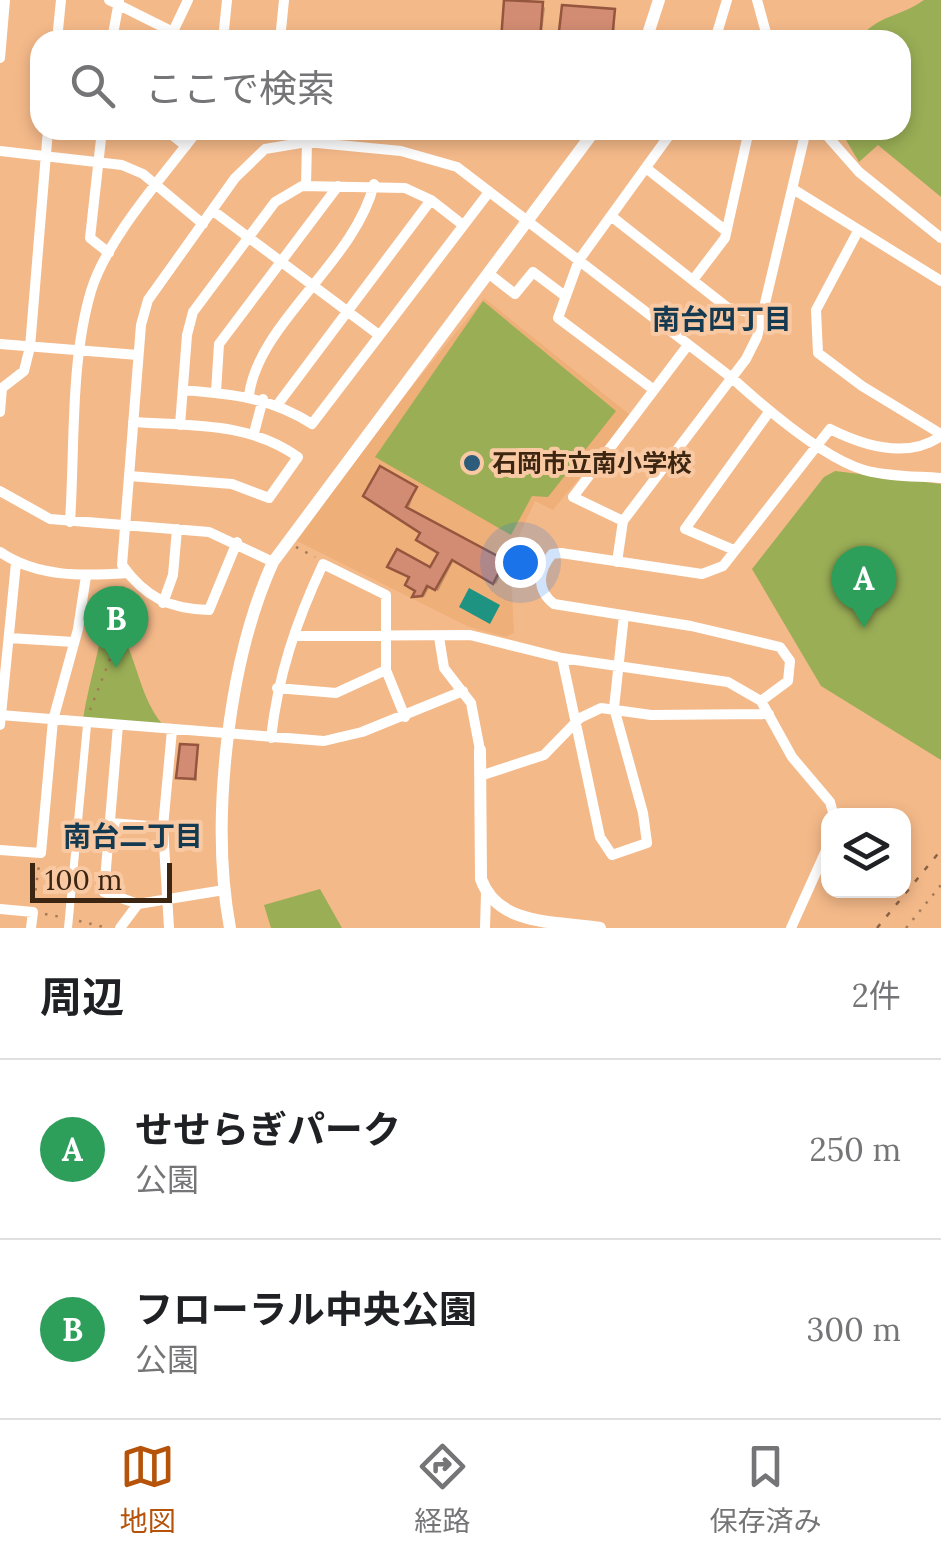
<!DOCTYPE html>
<html lang="ja">
<meta charset="utf-8">
<style>
body{margin:0;font-family:Lora,"Noto Sans JP",serif;background:#f2f2f2;color:#202124}
.controls{position:absolute;right:30px;bottom:30px;display:grid;overflow:hidden;border-radius:20px;box-shadow:0 5px 15px #0003}
.controls button{width:90px;height:90px;display:grid;place-items:center;padding:0;border:0;border-bottom:2px solid #e0e0e0;background:#fff;color:#202124;font:50px sans-serif}
.scale{position:absolute;left:30px;bottom:25px;width:142px;box-sizing:border-box;padding-left:10px;border:5px solid #3c2612;border-top:0;font-size:28px;line-height:35px;white-space:nowrap;color:#3c2612;-webkit-text-stroke:8px #f9c9a3;paint-order:stroke}
.you{position:absolute;left:520px;top:562px;width:35px;height:35px;margin:-25px;border:8px solid #fff;border-radius:50%;background:#1a73e8;box-shadow:0 0 0 15px #1a73e833}
.badge{display:grid;place-items:center;width:65px;height:65px;border-radius:50%;background:#b45309;color:#fff;font-size:32px;font-weight:700}
.pin{position:absolute;translate:-50% -82px;filter:drop-shadow(0 2px 5px #0008)}
.pin::after{content:'';position:absolute;top:52px;width:35px;height:30px;background:inherit;clip-path:polygon(0 0,100% 0,50% 100%)}
.list{margin:0;padding:0;list-style:none}
h2{display:flex;justify-content:space-between;align-items:center;height:130px;margin:0;padding:0 40px;font-size:42px}
h2 small{font-size:32px;font-weight:400;color:#757577}
.list li{display:grid;grid-template-columns:65px 1fr auto;gap:30px;align-items:center;box-sizing:border-box;height:180px;padding:0 40px;border-top:2px solid #e0e0e0}
.list b{display:block;font-size:38px;white-space:nowrap}
.list p{margin:0;font-size:32px;white-space:nowrap;color:#757577}
.list em{font-size:32px;font-style:normal;color:#757577}
.icon{flex:none;width:55px;height:55px;fill:none;stroke:currentColor;stroke-width:2;stroke-linecap:round;stroke-linejoin:round}
.map{position:relative;flex:none;width:941px;height:928px;overflow:hidden}
.search{position:absolute;background:#fff;box-shadow:0 5px 15px #0003;left:30px;right:30px;top:30px;height:110px;display:flex;align-items:center;gap:25px;box-sizing:border-box;padding:0 35px;border-radius:30px;color:#757577;font-size:38px}
.sheet{height:490px;background:#fff}
nav{display:flex;justify-content:space-around;align-items:center;box-sizing:border-box;height:140px;border-top:2px solid #e0e0e0;background:#fff;font-size:28px;color:#757577}
nav a{display:grid;justify-items:center;gap:5px}
nav .on{color:#b45309}
.map>svg:first-child{display:block}
.built{fill:#efaf79}
.green{fill:#9aae56}
.water{fill:#1e9382}
.shadow{fill:#0003}
.building{fill:#d28c73;stroke:#95553e;stroke-width:2.5}
.lines{fill:none;stroke-linecap:round;stroke-linejoin:round}
.path{stroke:#a67b57;stroke-width:2.5;stroke-dasharray:2.5 8;stroke-linecap:butt}
.pedestrian{stroke:#fff;stroke-width:8}
.minor{stroke:#fff;stroke-width:10}
.tertiary{stroke:#fff;stroke-width:12}
.rail{stroke:#896344;stroke-width:2.5;stroke-dasharray:5 10;stroke-linecap:butt}
.poi-dot{fill:#2d5c7b;stroke:#f9c9a3;stroke-width:4}
.labels{text-anchor:middle;stroke-width:8;stroke-linejoin:round;paint-order:stroke}
.poi-label{font-size:25px;font-weight:bold;fill:#3c2612;stroke:#f9c9a3;text-anchor:start}
.neighbourhood-label{font-size:28px;font-weight:bold;fill:#143a52;stroke:#f9c9a3}
</style>
<div class="map">
<svg width="941" height="928" viewBox="0 0 941 928">
<rect width="100%" height="100%" fill="#f4b989"/>
<path class="built" d="M484,298L630,415L553,510L535,501L510,555L514,633L506,637L469,627L297,541L380,426Z"/>
<path class="green" d="M924,0H941V197L878,145L859,162L840,130H901V40H862V36C879,15 902,16 924,0Z
M483,301L616,411L548,497L532,496L511,535L375,457Z
M835,471L941,484V760L821,686L752,569L824,477Z
M105,609C140,650 134,690 163,725L83,719C89,681 101,647 105,609Z
M320,889L342,928H271L264,905Z"/>
<path class="water" d="M469,588L500,605L490,624L459,607Z"/>
<path class="shadow" d="M542,4L545,8L541,40H503Z
M614,12L615,40H561Z
M416,489L408,510L506,565L496,584L454,560L438,591L430,586L424,597H415L418,592L412,578L431,570L441,553L422,533L369,498Z
M197,748V781L181,779L179,777Z"/>
<path class="building" d="M504,0L543,2L540,40H501Z
M562,5L615,9L612,40H558Z
M380,466L417,487L406,507L505,560L493,584L452,560L435,590L427,586L422,596L412,597L415,591L405,585L409,577L387,567L397,549L430,567L438,553L416,540L420,533L363,496Z
M180,744L198,745L195,779L176,778Z"/>
<g class="lines">
<path class="path" d="M296,547L315,557
M90,710L112,654L124,584
M34,901L39,865
M45,914L61,917
M79,921L108,928
M906,928L941,885"/>
<path class="pedestrian" d="M68,928L87,725"/>
<path class="minor" d="M109,0L171,31
M757,0L768,40
M57,40L61,0
M112,40L119,1
M169,40L188,0
M223,40L227,0
M280,40L284,0
M715,40L727,0
M0,58L5,0
M102,130L90,238L109,253
M166,130L186,146
M822,130L859,172L941,238
M0,151L122,165L143,174L203,224
M646,168L726,231
M306,186L307,142
M793,189L941,281
M212,210L379,335
M611,216L728,308L761,314
M858,231L816,310L818,353L862,386L941,434
M488,273L515,294L533,272L565,296
M693,280L725,238L749,130
M0,344L138,355
M183,390C231,394 270,397 312,424L489,192
M654,390L688,345
M216,392L219,344L338,186
M249,395C259,322 355,262 374,184
M278,404L431,200
M0,412L2,388L24,371L30,347L48,130
M180,425L187,335L193,312L275,202L302,186L405,188L431,200L463,225
M254,433L263,399
M129,476L232,484L269,498L298,457C249,422 192,426 133,422
M0,491L50,519L209,532L273,562
M623,521L573,497L654,390L558,318L579,260L673,130
M70,522C75,447 70,362 91,291C107,238 165,174 198,130
M237,542L209,610C169,609 145,597 122,565L141,325L148,300L235,178L265,149L307,142L401,151L457,167L732,378C764,407 823,458 864,470C889,477 916,476 941,478
M734,550L685,529L769,412
M0,552C38,578 84,576 128,573
M617,562L623,521L746,359L757,337L806,130
M163,603L173,575L177,529
M296,636L470,635L562,658L728,682L761,701L792,757L830,802L834,816
M439,637L444,668L471,703L480,750
M9,638L74,642
M562,658L600,837L612,855L647,843L643,813L614,708L624,615
M277,688L336,693L386,670
M761,701L788,681L790,661L780,647L691,626L554,604C535,589 539,570 552,554L561,553L702,574L723,566L830,429C864,446 908,459 941,436
M0,715L324,741L362,732L463,691
M0,725L16,563
M118,725L104,892L138,904
M271,738C278,675 296,622 323,564L386,595V670L405,717
M483,775L544,755L580,718L601,708L651,715L769,714
M110,823L163,827
M0,850L41,853L53,720L78,629L86,576
M0,909L33,912L31,928
M120,928L138,904L224,890
M169,928L163,827L172,730
M485,928L486,893
M791,928L828,846"/>
<path class="tertiary" d="M646,40L659,0
M480,750L481,879C498,927 558,921 600,928
M230,928C210,821 228,661 273,562L595,130"/>
<path class="rail" d="M877,928L941,850"/>
</g>
<circle class="poi-dot" cx="472" cy="463" r="10"/>
<g class="labels">
<g class="poi-label">
<text x="492" y="472">石岡市立南小学校</text>
</g>
<g class="neighbourhood-label">
<text x="722" y="329">南台四丁目</text>
<text x="133" y="846">南台二丁目</text>
</g>
</g>
</svg>
<div class="controls">
<button><svg class="icon" aria-label="layers" viewBox="0 0 24 24"><path d="M12 4l9 5-9 5-9-5zM3 14l9 5 9-5"/></svg></button>
</div>
<div class="scale">100 m</div>
<div class="you"></div>
<div class="pin badge" style="left:864px;top:628px;background:#2e9e5b">A</div>
<div class="pin badge" style="left:116px;top:668px;background:#2e9e5b">B</div>
<div class="search"><svg class="icon" aria-label="search" viewBox="0 0 24 24"><circle cx="10" cy="10" r="6"/><path d="M15 15l6 6"/></svg>ここで検索</div>
</div>
<section class="sheet">
<h2>周辺<small>2件</small></h2>
<ul class="list">
<li><span class="badge" style="background:#2e9e5b">A</span><div><b>せせらぎパーク</b><p>公園</p></div><em>250 m</em></li>
<li><span class="badge" style="background:#2e9e5b">B</span><div><b>フローラル中央公園</b><p>公園</p></div><em>300 m</em></li>
</ul>
</section>
<nav>
<a class="on"><svg class="icon" aria-label="map" viewBox="0 0 24 24"><path d="M3 6l6-2 6 2 6-2v14l-6 2-6-2-6 2zM9 4v14M15 6v14"/></svg>地図</a>
<a><svg class="icon" aria-label="directions" viewBox="0 0 24 24"><path d="M12 3l9 9-9 9-9-9zM9 14v-3h6M13 9l2 2-2 2"/></svg>経路</a>
<a><svg class="icon" aria-label="saved" viewBox="0 0 24 24"><path d="M7 4h10v16l-5-4-5 4z"/></svg>保存済み</a>
</nav>
